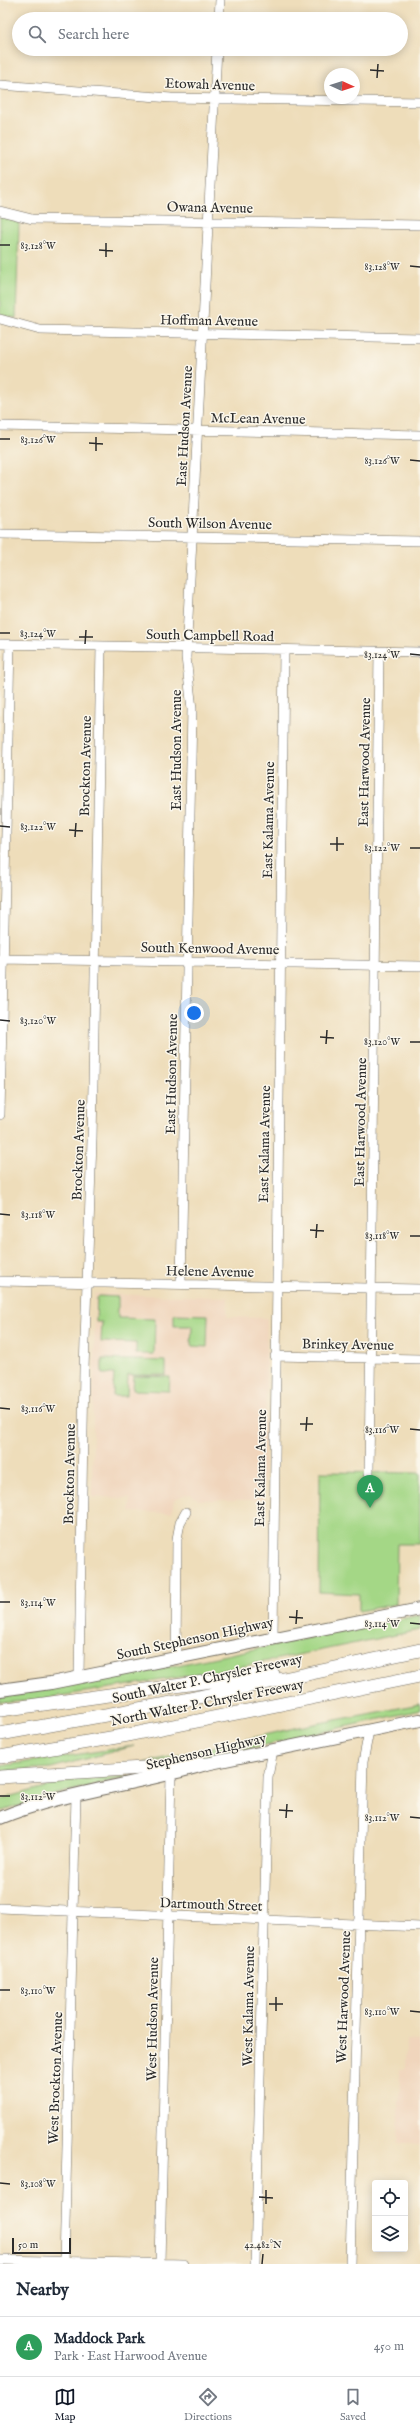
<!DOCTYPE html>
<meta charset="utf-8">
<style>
body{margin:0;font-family:"IM FELL English",serif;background:#f6f6f7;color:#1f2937}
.controls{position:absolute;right:12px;bottom:12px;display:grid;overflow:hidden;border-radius:4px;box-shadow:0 2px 10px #0003}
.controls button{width:36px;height:36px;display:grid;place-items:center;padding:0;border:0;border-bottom:1px solid #e0e1e3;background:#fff;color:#1f2937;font:20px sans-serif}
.compass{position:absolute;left:324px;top:68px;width:36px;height:36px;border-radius:50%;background:#fff;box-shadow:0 2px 10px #0003;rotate:93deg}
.scale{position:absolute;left:12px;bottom:10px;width:59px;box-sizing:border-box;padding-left:4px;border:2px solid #2b2b2b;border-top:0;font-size:11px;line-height:14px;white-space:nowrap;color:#2b2b2b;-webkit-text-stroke:3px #fbf7ec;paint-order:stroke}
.you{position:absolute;left:194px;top:1013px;width:14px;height:14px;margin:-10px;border:3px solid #fff;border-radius:50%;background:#1a73e8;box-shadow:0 0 0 6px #1a73e833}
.badge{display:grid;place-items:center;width:26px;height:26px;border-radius:50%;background:#111827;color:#fff;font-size:13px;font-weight:700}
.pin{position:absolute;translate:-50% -33px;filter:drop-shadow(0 1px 2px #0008)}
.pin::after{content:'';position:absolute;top:21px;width:14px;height:12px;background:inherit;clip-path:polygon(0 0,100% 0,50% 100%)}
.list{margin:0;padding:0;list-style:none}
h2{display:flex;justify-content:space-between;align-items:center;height:52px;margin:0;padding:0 16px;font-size:17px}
h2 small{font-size:13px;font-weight:400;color:#747a83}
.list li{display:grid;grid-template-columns:26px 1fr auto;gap:12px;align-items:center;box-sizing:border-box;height:60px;padding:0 16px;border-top:1px solid #e0e1e3}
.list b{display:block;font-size:15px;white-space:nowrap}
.list p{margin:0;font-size:13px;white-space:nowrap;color:#747a83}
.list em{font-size:13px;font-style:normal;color:#747a83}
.icon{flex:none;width:22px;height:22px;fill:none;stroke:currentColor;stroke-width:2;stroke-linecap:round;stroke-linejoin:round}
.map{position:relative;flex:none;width:420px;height:2264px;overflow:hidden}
.search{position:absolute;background:#fff;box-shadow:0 2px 10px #0003;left:12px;right:12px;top:12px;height:44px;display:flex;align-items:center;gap:10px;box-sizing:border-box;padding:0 14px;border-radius:22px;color:#747a83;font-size:15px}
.sheet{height:112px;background:#fff}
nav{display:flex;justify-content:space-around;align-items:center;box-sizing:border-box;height:56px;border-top:1px solid #e0e1e3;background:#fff;font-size:11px;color:#747a83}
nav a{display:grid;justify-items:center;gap:2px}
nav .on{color:#111827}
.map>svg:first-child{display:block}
.built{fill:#f0d5bc}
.green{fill:#a4d786;stroke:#688158}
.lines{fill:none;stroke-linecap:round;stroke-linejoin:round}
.minor-casing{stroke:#6f695d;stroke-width:10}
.major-casing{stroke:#6f695d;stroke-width:14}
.highway-casing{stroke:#6f695d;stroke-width:14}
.minor{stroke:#fff;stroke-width:9}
.major{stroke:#fff;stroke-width:12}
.highway{stroke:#fff;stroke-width:13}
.ticks{fill:none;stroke:#2b2b2b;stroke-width:1.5}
.labels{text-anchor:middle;stroke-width:3;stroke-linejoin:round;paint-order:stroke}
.street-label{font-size:14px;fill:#2b2b2b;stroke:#fbf7ec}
.ticks-label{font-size:10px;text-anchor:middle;fill:#2b2b2b;stroke:#fbf7ec;stroke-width:3;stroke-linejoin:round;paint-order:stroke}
</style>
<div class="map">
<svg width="420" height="2264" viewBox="0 0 420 2264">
<rect width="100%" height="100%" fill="#fbf7ec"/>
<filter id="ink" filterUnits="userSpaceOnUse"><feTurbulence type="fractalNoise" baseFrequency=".025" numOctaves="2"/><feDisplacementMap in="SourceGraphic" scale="8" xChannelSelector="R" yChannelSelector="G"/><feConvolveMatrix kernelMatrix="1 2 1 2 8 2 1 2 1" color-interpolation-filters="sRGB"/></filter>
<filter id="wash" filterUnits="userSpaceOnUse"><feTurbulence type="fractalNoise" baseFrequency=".012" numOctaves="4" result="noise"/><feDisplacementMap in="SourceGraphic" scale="16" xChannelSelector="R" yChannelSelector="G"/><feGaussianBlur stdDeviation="0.9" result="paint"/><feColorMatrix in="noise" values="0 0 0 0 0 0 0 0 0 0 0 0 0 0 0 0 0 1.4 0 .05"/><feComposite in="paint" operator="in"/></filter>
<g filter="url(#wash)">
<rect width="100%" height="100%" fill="#eeddba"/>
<path class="built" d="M95,1294L228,1297L227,1317L267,1318L264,1500H199L190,1494L183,1495L174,1500L172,1512L168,1513L130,1512V1498L92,1497Z
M406,2040L420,2041V2144L398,2143L400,2069H405Z"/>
<path class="green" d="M0,216L19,223L16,318L0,315Z
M99,1296L118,1297V1318L155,1319L154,1354H136V1343L101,1342L102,1322H96L97,1298Z
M174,1314L208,1315L207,1347L191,1346L192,1326H174Z
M102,1359L166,1361V1375H128L127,1396H113L114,1374H102Z
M134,1376L170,1377L169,1391L133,1390Z
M320,1472L420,1473V1544H397L396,1604L359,1611V1594L319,1592Z
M420,1615V1630L219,1671L27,1701L0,1703V1697L139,1673Z
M420,1704V1710L251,1748L223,1754L143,1763L304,1726Z
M134,1746L51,1768L0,1771V1766Z
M132,1776L53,1795L0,1812V1799L76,1779Z"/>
</g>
<g filter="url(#ink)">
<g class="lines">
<defs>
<path id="minor" d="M219,19L220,0
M0,85L171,98L420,102
M0,211L32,219L420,225
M0,319L40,330L420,338
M0,426L420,435
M0,534L420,541
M0,644L420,652
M0,959L420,966
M0,1115L10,644
M0,1281L420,1289
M181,1284L192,709L186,657L217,49
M275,1356L420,1359
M369,1473L379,652
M273,1638L284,651
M176,1658L177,1539L180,1523L186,1512
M79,1677L84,1369L92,1140L101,647
M0,1908L420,1927
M0,2260L184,2264
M64,2264L76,1796
M160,2264L171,1775
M255,2264L268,1777L273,1750
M350,2264L363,1762L369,1731"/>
<path id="major" d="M0,1690L51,1683L420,1609
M0,1818C64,1791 139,1785 206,1764L420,1720"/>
<path id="highway" d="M0,1710L240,1677L273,1674
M0,1734L161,1705L420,1650
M0,1757L128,1735L420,1676
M0,1777L206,1764"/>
</defs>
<use href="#minor" class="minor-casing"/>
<use href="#major" class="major-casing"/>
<use href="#highway" class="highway-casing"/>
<use href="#minor" class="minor"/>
<use href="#major" class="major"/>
<use href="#highway" class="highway"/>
</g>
</g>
<path class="ticks" d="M370,70L384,71M377,78L378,64M0,245H10M99,250L113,251M106,257V243M410,266L420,267M0,439H10M89,443L103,444M96,451V437M410,460L420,461M0,633H10M79,637H93M85,644L86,630M410,654L420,655M0,826L10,827M69,830L83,831M75,837L76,823M330,844H344M410,848H420M337,851V837M0,1020L10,1021M320,1037L334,1038M410,1042H420M326,1044L327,1030M0,1214L10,1215M310,1230L324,1231M410,1236H420M316,1238L317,1224M0,1408L10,1409M300,1424H313M410,1429L420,1430M306,1431L307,1417M0,1602H10M289,1617L303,1618M410,1623L420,1624M296,1624L297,1610M0,1796H10M279,1810L293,1811M410,1817L420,1818M286,1818L287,1804M0,1990H10M269,2004H283M276,2011V1997M410,2011L420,2012M0,2183L10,2184M259,2197L273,2198M266,2204V2190M262,2264L263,2254"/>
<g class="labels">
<g class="street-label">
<text transform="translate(210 84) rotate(2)" y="5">Etowah Avenue</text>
<text transform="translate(210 207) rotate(1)" y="5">Owana Avenue</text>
<text transform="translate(209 320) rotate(1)" y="5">Hoffman Avenue</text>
<text transform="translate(258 418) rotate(1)" y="5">McLean Avenue</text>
<text transform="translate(184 426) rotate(-87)" y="5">East Hudson Avenue</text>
<text transform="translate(210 523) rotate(1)" y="5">South Wilson Avenue</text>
<text transform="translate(210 635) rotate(1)" y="5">South Campbell Road</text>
<text transform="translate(176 750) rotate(-90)" y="5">East Hudson Avenue</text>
<text transform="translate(364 762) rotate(-89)" y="5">East Harwood Avenue</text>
<text transform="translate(85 766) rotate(-89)" y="5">Brockton Avenue</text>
<text transform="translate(268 820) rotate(-89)" y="5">East Kalama Avenue</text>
<text transform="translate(210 948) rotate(1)" y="5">South Kenwood Avenue</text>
<text transform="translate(171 1074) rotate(-89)" y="5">East Hudson Avenue</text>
<text transform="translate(360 1122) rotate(-89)" y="5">East Harwood Avenue</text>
<text transform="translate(264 1144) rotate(-89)" y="5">East Kalama Avenue</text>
<text transform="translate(78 1150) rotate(-88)" y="5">Brockton Avenue</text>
<text transform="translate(210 1271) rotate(1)" y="5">Helene Avenue</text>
<text transform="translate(348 1344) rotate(1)" y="5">Brinkey Avenue</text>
<text transform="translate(260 1468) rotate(-89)" y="5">East Kalama Avenue</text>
<text transform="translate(69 1474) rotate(-89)" y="5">Brockton Avenue</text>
<text transform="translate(195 1638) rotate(-12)" y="5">South Stephenson Highway</text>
<text transform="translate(207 1678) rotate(-12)" y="5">South Walter P. Chrysler Freeway</text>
<text transform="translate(207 1702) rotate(-11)" y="5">North Walter P. Chrysler Freeway</text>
<text transform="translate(206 1751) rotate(-13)" y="5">Stephenson Highway</text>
<text transform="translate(211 1904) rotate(2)" y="5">Dartmouth Street</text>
<text transform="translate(343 1997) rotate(-88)" y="5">West Harwood Avenue</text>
<text transform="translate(248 2006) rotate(-89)" y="5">West Kalama Avenue</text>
<text transform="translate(152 2019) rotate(-89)" y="5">West Hudson Avenue</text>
<text transform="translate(55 2078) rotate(-88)" y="5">West Brockton Avenue</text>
</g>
</g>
<g class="ticks-label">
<text x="38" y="249">83.128°W</text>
<text x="382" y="270">83.128°W</text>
<text x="38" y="443">83.126°W</text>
<text x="382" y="464">83.126°W</text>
<text x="38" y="637">83.124°W</text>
<text x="382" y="658">83.124°W</text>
<text x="38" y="830">83.122°W</text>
<text x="382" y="851">83.122°W</text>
<text x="38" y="1024">83.120°W</text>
<text x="382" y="1045">83.120°W</text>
<text x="38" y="1218">83.118°W</text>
<text x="382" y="1239">83.118°W</text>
<text x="38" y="1412">83.116°W</text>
<text x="382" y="1433">83.116°W</text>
<text x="38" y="1606">83.114°W</text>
<text x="382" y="1627">83.114°W</text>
<text x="38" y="1800">83.112°W</text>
<text x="382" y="1821">83.112°W</text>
<text x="38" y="1994">83.110°W</text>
<text x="382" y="2015">83.110°W</text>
<text x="38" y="2187">83.108°W</text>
<text x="263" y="2248">42.482°N</text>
</g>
</svg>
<div class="controls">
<button><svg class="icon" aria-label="locate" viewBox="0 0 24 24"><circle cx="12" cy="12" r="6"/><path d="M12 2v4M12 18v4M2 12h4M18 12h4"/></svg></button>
<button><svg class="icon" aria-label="layers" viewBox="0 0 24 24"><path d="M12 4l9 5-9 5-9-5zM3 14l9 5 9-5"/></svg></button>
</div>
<svg class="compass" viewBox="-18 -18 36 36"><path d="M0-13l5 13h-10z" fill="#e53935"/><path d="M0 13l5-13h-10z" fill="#747a83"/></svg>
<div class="scale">50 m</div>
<div class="you"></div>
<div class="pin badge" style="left:370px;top:1508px;background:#2e9e5b">A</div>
<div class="search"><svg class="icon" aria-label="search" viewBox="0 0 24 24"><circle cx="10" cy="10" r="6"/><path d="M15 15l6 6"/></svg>Search here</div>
</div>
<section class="sheet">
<h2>Nearby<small></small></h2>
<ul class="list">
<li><span class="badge" style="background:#2e9e5b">A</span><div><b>Maddock Park</b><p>Park · East Harwood Avenue</p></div><em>450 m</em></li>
</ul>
</section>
<nav>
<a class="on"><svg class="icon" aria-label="map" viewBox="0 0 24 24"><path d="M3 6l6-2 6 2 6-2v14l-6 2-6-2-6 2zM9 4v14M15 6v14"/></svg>Map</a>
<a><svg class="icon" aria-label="directions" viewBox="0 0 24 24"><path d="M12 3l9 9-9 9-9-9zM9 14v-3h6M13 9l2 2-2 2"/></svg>Directions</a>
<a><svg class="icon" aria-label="saved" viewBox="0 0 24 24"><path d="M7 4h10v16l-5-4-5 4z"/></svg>Saved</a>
</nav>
